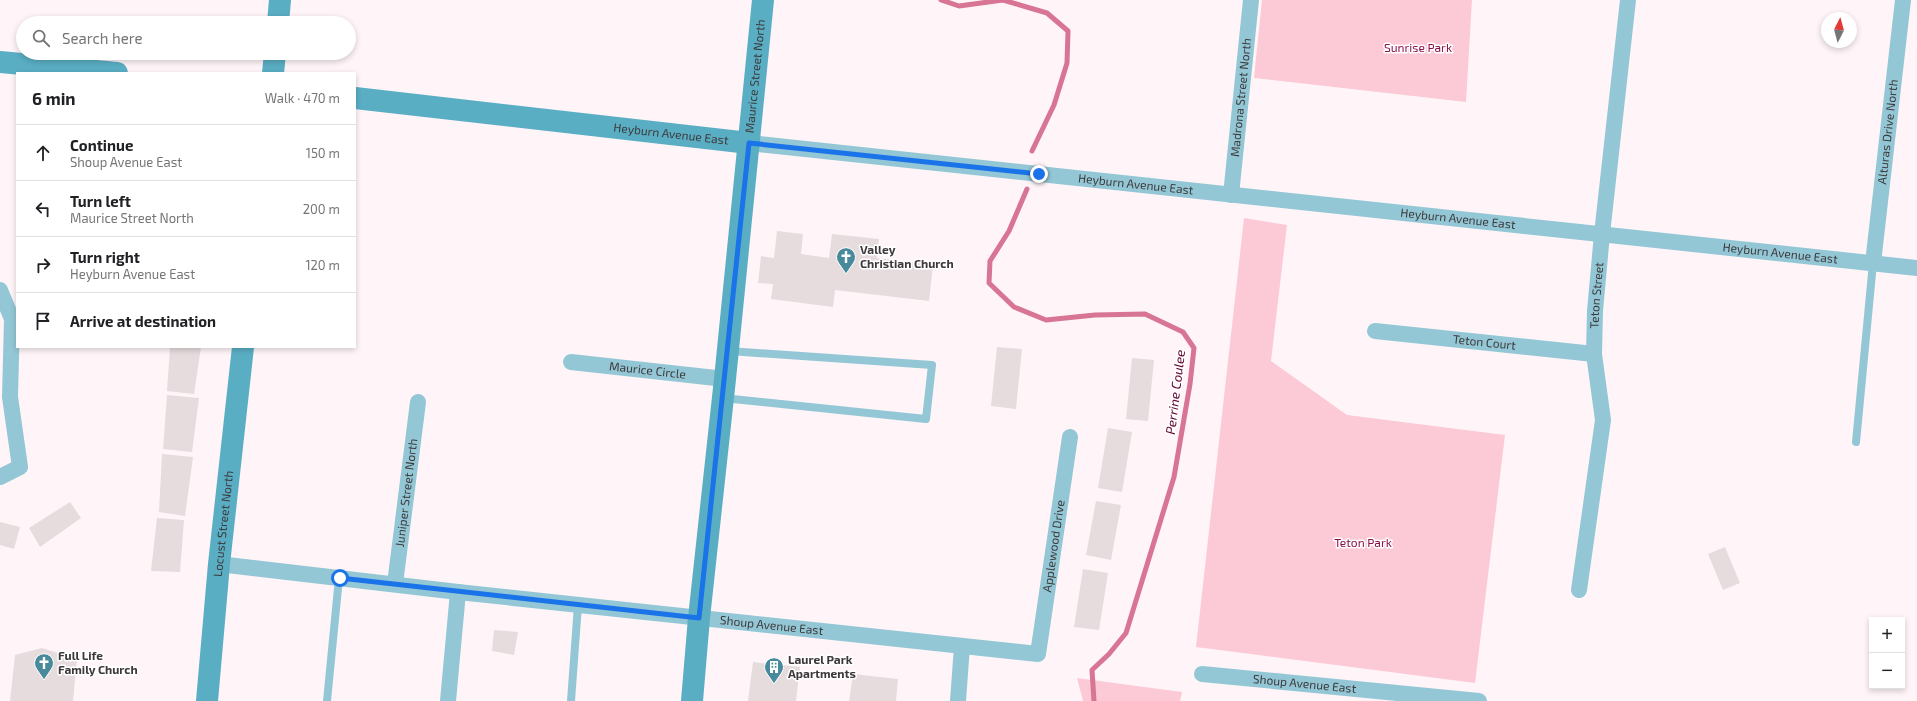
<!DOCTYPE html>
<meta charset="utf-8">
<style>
body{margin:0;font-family:"Exo 2",sans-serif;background:#f6f6f6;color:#202124}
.controls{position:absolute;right:12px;bottom:12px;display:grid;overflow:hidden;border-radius:0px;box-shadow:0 2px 6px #0003}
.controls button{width:36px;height:36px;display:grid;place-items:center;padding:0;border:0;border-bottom:1px solid #e0e0e0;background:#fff;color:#202124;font:20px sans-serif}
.compass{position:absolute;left:1821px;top:12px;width:36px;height:36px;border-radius:50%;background:#fff;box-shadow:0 2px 6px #0003;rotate:6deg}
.stop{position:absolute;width:12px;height:12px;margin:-9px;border:3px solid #1a73e8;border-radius:50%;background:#fff}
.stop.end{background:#1a73e8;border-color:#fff;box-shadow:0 1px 4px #0008}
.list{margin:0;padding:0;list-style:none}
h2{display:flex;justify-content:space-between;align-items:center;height:52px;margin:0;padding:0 16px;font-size:17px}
h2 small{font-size:13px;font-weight:400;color:#757577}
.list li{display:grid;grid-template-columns:26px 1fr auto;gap:12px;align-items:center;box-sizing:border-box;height:56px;padding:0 16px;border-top:1px solid #e0e0e0}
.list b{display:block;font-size:15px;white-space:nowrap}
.list p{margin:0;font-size:13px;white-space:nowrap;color:#757577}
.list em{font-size:13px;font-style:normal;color:#757577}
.icon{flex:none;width:22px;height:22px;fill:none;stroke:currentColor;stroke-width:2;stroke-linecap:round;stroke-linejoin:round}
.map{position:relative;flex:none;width:1917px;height:701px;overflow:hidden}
.search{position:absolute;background:#fff;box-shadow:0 2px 6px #0003;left:16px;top:16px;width:340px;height:44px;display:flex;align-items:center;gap:10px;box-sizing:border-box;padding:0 14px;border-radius:22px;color:#757577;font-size:15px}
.panel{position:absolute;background:#fff;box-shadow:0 2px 6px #0003;left:16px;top:72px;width:340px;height:276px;border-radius:0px}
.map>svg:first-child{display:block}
.green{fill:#fccad7}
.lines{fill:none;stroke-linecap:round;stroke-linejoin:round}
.stream{stroke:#d87494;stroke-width:5}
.building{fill:#e6dbdd}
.lane{stroke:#93c7d6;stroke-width:8}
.street{stroke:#93c7d6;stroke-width:16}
.secondary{stroke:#5aaec4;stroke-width:22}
.route{stroke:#1a73e8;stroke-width:5}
.labels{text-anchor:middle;stroke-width:3;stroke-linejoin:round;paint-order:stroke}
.park-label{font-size:12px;fill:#8b1048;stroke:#fff}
.street-label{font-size:12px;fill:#3d393a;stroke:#fff}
.poi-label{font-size:12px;font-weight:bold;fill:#3d393a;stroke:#fff;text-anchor:start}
.water-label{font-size:13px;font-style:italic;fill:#60022f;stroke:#fff}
</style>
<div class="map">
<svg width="1917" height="701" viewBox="0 0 1917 701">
<rect width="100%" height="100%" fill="#fff5f8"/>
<path class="green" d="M1262,0H1472L1466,102L1254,78Z
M1244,218L1287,225L1271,361L1347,415L1505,435L1475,683L1196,647Z
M1077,678L1182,692L1180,701H1083Z"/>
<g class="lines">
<path class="stream" d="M941,0L959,6L1003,0L1047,13L1068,31L1067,63L1054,105L1032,151
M1027,189L1009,231L990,261L989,283L1014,307L1046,320L1095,315L1145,314L1183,332L1194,348L1190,384L1174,477L1126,633L1109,654L1092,670L1094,701"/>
</g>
<path class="building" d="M777,231L803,234L801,254L829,258L832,234L879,239L877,258L933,265L929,301L835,290L833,307L771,299L773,284L758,283L761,256L774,258Z
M170,347H201L194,394L167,391Z
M997,347L1022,349L1016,409L991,406Z
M1132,358L1154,360L1148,421L1126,419Z
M167,395L199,398L192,452L163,449Z
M1108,428L1132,432L1122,492L1098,488Z
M162,454L193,457L185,516L159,512Z
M1096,501L1121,505L1111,560L1086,555Z
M70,502L81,518L40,547L29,528Z
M157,518L184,520L180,572L151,571Z
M0,522L20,527L14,549L0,545Z
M1725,547L1740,583L1723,590L1708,554Z
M1083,569L1108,573L1099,630L1074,627Z
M494,630L518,632L514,655L492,651Z
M42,648L77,659L73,701H10L15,655Z
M753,662L800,667L796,701H748Z
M853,674L898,679L896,701H849Z"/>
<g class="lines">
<path class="lane" d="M723,398L926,419L932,365L729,351
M1856,442L1873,263
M327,701L339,578
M571,701L578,605"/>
<g class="street">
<path id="s1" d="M749,143L1917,268"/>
<path id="s2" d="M1231,195L1251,0"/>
<path id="s3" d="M1873,263L1903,0"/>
<path d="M0,290L12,319L10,397L20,467L0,477"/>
<path id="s4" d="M1375,331L1594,354"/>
<path id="s5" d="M571,362L725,379"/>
<path id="s6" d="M219,564L458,592L1038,654L1070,437"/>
<path id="s7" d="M395,584L418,402"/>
<path id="s8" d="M1579,590L1603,420L1594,354L1595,311L1602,234L1628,0"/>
<path id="s9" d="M1202,674L1479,701"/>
<path d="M448,701L458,592"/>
<path d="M958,701L962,646"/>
</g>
<g class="secondary">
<path d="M278,23L280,0"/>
<path d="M0,62L117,73"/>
<path d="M273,73L275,53"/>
<path id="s10" d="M355,98L749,143"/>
<path id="s11" d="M207,701L219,564L243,347"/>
<path id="s12" d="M692,701L699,618L725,379L763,0"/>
</g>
</g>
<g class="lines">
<path class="route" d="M340,578L699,618L749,143L1039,174"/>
</g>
<defs>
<symbol id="church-pin" viewBox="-11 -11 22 30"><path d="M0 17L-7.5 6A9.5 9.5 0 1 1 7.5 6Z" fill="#488a9b" stroke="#fff"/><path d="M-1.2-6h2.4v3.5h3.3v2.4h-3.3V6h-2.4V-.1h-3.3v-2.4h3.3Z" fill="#fff"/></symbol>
<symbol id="building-pin" viewBox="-11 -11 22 30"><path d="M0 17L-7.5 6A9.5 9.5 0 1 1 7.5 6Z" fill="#488a9b" stroke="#fff"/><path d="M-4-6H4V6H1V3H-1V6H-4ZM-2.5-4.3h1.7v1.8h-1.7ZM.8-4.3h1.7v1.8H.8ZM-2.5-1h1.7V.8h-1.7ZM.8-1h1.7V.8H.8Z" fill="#fff"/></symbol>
</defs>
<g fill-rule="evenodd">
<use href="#church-pin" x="835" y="246" width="22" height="30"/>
<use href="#church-pin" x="33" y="652" width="22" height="30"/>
<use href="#building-pin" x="763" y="656" width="22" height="30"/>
</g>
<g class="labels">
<g class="park-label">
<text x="1418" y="52">Sunrise Park</text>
<text x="1363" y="547">Teton Park</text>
</g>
<g class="street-label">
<text dy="4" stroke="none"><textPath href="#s12" startOffset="628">Maurice Street North</textPath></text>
<text dy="4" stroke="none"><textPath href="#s2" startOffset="98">Madrona Street North</textPath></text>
<text dy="4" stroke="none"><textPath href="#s3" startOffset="132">Alturas Drive North</textPath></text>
<text dy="4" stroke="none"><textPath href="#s10" startOffset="318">Heyburn Avenue East</textPath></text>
<text dy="4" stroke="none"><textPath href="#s1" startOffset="389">Heyburn Avenue East</textPath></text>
<text dy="4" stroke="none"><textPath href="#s1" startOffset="713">Heyburn Avenue East</textPath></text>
<text dy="4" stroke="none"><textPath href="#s1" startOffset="1037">Heyburn Avenue East</textPath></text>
<text dy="4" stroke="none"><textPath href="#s8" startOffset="297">Teton Street</textPath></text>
<text dy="4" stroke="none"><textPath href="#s4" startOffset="110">Teton Court</textPath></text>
<text dy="4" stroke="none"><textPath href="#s5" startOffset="77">Maurice Circle</textPath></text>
<text dy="4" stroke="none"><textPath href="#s7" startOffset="92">Juniper Street North</textPath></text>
<text dy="4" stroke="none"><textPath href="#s11" startOffset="178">Locust Street North</textPath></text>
<text dy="4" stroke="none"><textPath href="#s6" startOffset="933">Applewood Drive</textPath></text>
<text dy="4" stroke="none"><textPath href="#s6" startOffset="556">Shoup Avenue East</textPath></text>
<text dy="4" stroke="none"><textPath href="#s9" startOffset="103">Shoup Avenue East</textPath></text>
</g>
<g class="poi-label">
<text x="860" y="254">Valley<tspan x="860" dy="14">Christian Church</tspan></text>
<text x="58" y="660">Full Life<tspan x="58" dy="14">Family Church</tspan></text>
<text x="788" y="664">Laurel Park<tspan x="788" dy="14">Apartments</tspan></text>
</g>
<g class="water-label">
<text transform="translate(1175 392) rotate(-83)" y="5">Perrine Coulee</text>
</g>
</g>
</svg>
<div class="controls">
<button>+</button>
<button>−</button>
</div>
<svg class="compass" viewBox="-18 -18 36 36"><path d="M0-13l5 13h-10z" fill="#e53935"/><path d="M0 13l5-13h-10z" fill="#757577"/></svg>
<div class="stop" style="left:340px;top:578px"></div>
<div class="stop end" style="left:1039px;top:174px"></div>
<div class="search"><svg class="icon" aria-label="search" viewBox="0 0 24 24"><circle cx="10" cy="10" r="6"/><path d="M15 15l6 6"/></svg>Search here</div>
<section class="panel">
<h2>6 min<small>Walk · 470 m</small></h2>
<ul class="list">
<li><svg class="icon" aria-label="ahead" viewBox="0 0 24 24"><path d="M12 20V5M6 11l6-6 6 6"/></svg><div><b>Continue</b><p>Shoup Avenue East</p></div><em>150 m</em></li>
<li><svg class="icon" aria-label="left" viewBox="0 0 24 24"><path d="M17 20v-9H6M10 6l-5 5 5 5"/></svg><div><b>Turn left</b><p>Maurice Street North</p></div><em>200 m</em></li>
<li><svg class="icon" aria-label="right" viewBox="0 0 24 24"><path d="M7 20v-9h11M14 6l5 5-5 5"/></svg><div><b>Turn right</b><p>Heyburn Avenue East</p></div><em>120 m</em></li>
<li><svg class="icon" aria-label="arrive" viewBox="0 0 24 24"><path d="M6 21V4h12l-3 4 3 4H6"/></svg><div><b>Arrive at destination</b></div></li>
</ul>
</section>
</div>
